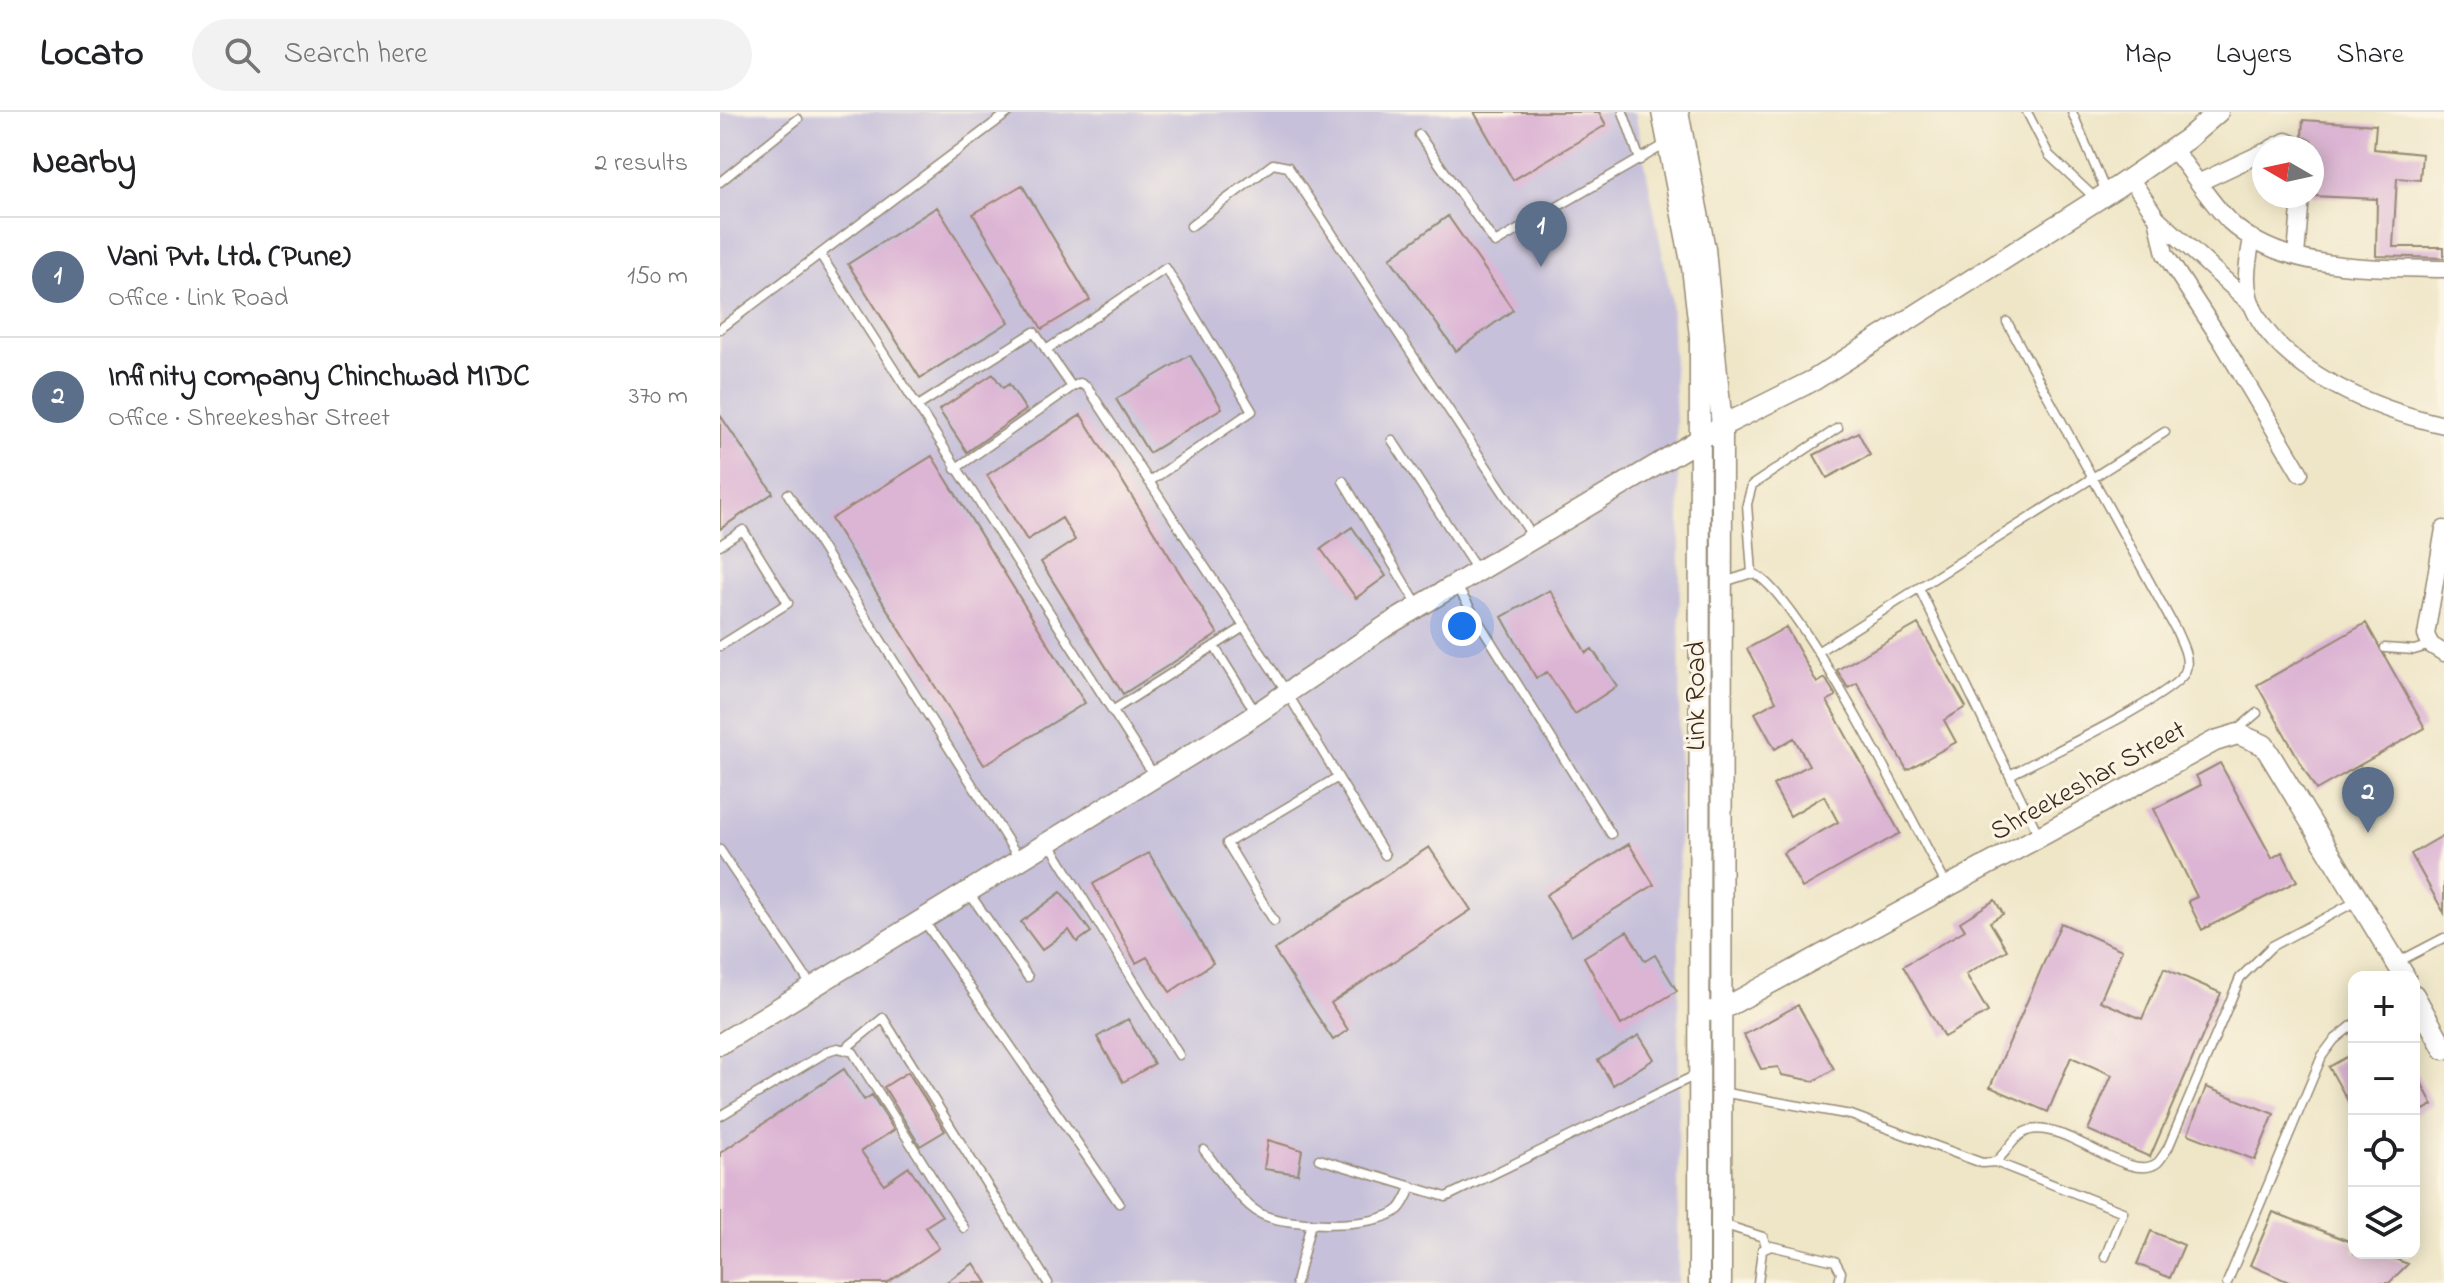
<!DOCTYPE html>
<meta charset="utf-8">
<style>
body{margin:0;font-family:"Indie Flower",sans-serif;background:#f2f2f2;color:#202124}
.controls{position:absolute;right:24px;bottom:24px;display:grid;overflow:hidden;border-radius:16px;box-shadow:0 4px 20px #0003}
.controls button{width:72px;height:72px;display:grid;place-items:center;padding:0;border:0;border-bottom:2px solid #e0e0e0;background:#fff;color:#202124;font:40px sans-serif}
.compass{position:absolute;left:1532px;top:24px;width:72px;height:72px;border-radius:50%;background:#fff;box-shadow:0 4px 20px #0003;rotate:279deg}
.you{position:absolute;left:742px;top:514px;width:28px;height:28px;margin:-20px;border:6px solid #fff;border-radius:50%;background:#1a73e8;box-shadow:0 0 0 12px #1a73e833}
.badge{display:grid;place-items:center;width:52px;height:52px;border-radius:50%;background:#1a73e8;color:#fff;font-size:26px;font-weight:700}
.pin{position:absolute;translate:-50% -66px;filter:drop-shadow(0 2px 4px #0008)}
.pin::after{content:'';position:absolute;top:42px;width:28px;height:24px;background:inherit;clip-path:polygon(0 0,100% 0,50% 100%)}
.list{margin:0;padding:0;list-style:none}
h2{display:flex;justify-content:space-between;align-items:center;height:104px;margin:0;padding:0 32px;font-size:34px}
h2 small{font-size:26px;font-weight:400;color:#757577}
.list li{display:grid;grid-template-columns:52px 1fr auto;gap:24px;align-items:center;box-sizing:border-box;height:120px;padding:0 32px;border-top:2px solid #e0e0e0}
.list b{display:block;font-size:30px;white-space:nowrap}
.list p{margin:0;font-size:26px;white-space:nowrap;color:#757577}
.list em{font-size:26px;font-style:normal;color:#757577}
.icon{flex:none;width:44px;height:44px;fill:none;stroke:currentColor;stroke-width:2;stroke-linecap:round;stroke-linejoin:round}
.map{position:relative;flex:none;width:1724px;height:1171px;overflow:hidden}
header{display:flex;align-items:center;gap:48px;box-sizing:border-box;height:112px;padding:0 40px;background:#fff;border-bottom:2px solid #e0e0e0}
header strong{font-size:38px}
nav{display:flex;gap:44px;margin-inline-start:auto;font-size:28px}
.search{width:560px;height:72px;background:#f2f2f2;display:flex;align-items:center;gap:20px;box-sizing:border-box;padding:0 28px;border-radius:44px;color:#757577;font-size:30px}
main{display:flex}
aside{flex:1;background:#fff}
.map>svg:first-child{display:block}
.industrial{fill:#c6c0da}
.building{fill:#dcb4d4}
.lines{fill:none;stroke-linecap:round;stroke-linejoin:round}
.service-casing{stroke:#958873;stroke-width:11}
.minor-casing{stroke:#958873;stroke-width:19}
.tertiary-casing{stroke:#958873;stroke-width:23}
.service{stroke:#fff;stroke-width:8}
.minor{stroke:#fff;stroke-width:16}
.tertiary{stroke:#fff;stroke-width:20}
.labels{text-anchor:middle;stroke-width:6;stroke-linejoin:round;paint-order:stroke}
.street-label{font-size:28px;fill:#3b2a1e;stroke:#fcf5e5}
</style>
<header>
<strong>Locato</strong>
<div class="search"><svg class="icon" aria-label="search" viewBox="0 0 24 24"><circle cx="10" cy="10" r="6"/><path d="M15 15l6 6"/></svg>Search here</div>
<nav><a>Map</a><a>Layers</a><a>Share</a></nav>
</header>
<main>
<aside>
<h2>Nearby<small>2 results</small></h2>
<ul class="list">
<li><span class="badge" style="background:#5c6f8a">1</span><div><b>Vani Pvt. Ltd. (Pune)</b><p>Office · Link Road</p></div><em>150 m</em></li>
<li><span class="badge" style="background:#5c6f8a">2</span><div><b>Infinity company Chinchwad MIDC</b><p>Office · Shreekeshar Street</p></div><em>370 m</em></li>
</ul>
</aside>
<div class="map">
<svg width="1724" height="1171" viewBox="0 0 1724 1171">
<rect width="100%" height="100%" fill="#fcf5e5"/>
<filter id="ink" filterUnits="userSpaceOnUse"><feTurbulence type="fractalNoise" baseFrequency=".0125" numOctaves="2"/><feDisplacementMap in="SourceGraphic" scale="16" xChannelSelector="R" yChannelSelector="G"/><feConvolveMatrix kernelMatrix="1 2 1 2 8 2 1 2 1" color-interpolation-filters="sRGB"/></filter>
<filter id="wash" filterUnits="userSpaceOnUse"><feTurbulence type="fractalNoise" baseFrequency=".006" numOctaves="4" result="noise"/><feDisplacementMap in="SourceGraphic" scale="32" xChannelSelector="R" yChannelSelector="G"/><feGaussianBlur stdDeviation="1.8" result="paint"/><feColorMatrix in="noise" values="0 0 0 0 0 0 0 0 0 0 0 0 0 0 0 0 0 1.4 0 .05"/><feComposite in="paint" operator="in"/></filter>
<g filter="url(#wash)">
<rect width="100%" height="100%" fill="#efe6c8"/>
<path class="industrial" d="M0,0H915L951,185L960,411L958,1171H0Z"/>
<g id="blocks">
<path class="building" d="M754,0H879L886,13L793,68Z
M1583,8L1656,13L1654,37L1702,42L1700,68L1677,66L1673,135H1724V146L1656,144L1657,87L1592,84L1594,35L1591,29L1582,24Z
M302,73L370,188L322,217L253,102Z
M217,95L289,210L200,266L128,152Z
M728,104L793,198L736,239L670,146Z
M470,243L502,296L429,341L396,287Z
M273,262L283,276L289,272L306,298L247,340L219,298Z
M0,303L53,381L0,417Z
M361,303L498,522L403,582L321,450L355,428L342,406L307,428L267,363Z
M1138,320L1150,343L1107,366L1094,343Z
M212,344L365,591L264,653L111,407Z
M632,415L666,464L636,486L601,437Z
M830,478L866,541L872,537L897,574L855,602L827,560L816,566L782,505Z
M1646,511L1705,616L1596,678L1537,573Z
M1198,512L1246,595L1224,608L1236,630L1187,658L1137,571L1128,576L1117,558Z
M1066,515L1097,571L1105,566L1116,584L1107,589L1180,721L1082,776L1063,741L1118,710L1104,684L1070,704L1053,673L1089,653L1074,626L1055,637L1035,601L1056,589L1027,537Z
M1500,651L1552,746L1562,740L1577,769L1482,818L1468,789L1477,785L1434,697L1481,673L1476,664Z
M1724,723V801L1691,742Z
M909,732L934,773L851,824L826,783Z
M709,735L751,798L611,891L628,918L613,928L554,838Z
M429,741L493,851L450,880L427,845L416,851L373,772Z
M341,780L371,820L357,830L349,818L322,838L301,810Z
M1275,788L1283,802L1270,810L1287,838L1246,862L1268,900L1224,925L1183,854L1245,818L1240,810Z
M1341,811L1402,838L1380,889L1422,907L1444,856L1501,881L1430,1045L1368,1018L1392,963L1351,945L1328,1000L1270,975Z
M907,819L925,849L935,843L957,879L901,913L864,845Z
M1078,893L1114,957L1094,969L1062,963L1058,955L1041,957L1024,923Z
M408,907L434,952L403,970L377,925Z
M919,923L934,947L893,973L878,948Z
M1634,941V1000L1609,955Z
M124,957L144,988L152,983L174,1018L141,1039L164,1072L189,1055L222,1104L205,1115L219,1136L167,1171H0V1041Z
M1694,957L1713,993L1694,1003Z
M188,960L225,1019L200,1034L164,975Z
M1486,975L1554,1002L1535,1048L1468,1022Z
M548,1028L582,1038L578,1062L544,1057Z
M1553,1100L1634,1131V1141H1659L1688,1152L1669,1171H1571L1530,1153Z
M1431,1119L1464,1133L1450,1166L1417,1152Z
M254,1151L267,1171H225Z"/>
</g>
</g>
<g filter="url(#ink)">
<use href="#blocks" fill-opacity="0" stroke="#958873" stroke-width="2"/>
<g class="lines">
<defs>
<path id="service" d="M903,0L920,48
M1307,0L1329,43L1375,86
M1352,0L1386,80
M699,23L775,131L946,32
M0,70L78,7
M471,114L553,52L568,55L813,425
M100,142L435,665
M1287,210L1456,518C1461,530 1471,547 1465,560C1456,583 1319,647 1290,663
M0,217L289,0
M326,238L446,156L532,299L429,370
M198,294L314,220L352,275
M672,328L757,458
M235,357L352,275L360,271L368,276L566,579L665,743
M623,369L698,494
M68,382L300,748
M0,433L23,418L68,491L0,534
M1032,461L1027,392L1032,373L1118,316
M1004,470L1032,461C1076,475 1198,720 1227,774
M737,475L891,722
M1199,476L1319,724
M494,534L536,601
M1665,536L1694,538L1711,533
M1099,539L1445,320
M392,599L524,515
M1517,618L1537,601
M330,732L459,943
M0,738L91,873
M249,781L308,865
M204,809L399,1091
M554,809L507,731L618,665
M1678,850L1724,826
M125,937L163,906L328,1171
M1001,980L1131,1003L1262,1051L1275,1050C1288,1040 1294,1022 1310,1018C1346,1009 1410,1072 1437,1051C1441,1048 1445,1040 1448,1036L1520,866L1552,834L1637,789
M0,1004L110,938L118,936L133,940L244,1116
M484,1038C500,1058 519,1090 541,1102C566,1115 658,1117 679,1097C684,1092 688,1082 691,1076
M599,1047L726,1085L978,962
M1275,1050L1403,1100L1385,1145
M1002,1112L1043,1125L1046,1134
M576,1171L591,1111
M1038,1171L1042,1138L1051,1134L1115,1149L1121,1160L1119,1171
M1507,1171L1602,944L1614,928L1634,912"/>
<path id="minor" d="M1552,36L1566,29L1583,36
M1453,37C1472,60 1489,89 1510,110C1565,161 1655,155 1724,157
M1410,66L1437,106L1531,192
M1480,70L1544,40
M1437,106L1445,142L1501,228L1580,361
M1532,126C1528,149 1523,171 1532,193C1559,260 1660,299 1724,313
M1576,144L1581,84
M1724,417L1706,523L1711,533L1724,541"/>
<path id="tertiary" d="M942,0L972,155L980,224L979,1171
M958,0L985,137L1002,314L1001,1171
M1694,883L1724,937
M992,899L1001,898L1495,629L1518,622L1544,633L1685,865
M0,932L521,612L666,514L1002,314L1094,268L1397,75L1467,27L1498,0"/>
</defs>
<use href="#service" class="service-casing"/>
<use href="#minor" class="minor-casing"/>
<use href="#tertiary" class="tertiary-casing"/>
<use href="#service" class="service"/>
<use href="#minor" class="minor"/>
<use href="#tertiary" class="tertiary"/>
</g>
</g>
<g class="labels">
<g class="street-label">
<text transform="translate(974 584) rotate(-90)" y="10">Link Road</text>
<text transform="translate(1367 667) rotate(-29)" y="10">Shreekeshar Street</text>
</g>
</g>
</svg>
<div class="controls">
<button>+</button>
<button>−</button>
<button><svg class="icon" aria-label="locate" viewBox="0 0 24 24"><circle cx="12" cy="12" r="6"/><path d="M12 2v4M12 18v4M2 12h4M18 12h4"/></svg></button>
<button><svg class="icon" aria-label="layers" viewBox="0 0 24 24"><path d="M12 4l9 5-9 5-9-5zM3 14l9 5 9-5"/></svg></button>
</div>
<svg class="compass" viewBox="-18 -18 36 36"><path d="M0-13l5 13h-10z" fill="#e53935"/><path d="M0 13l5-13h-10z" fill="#757577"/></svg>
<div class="you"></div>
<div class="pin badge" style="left:821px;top:155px;background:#5c6f8a">1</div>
<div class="pin badge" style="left:1648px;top:721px;background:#5c6f8a">2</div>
</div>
</main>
